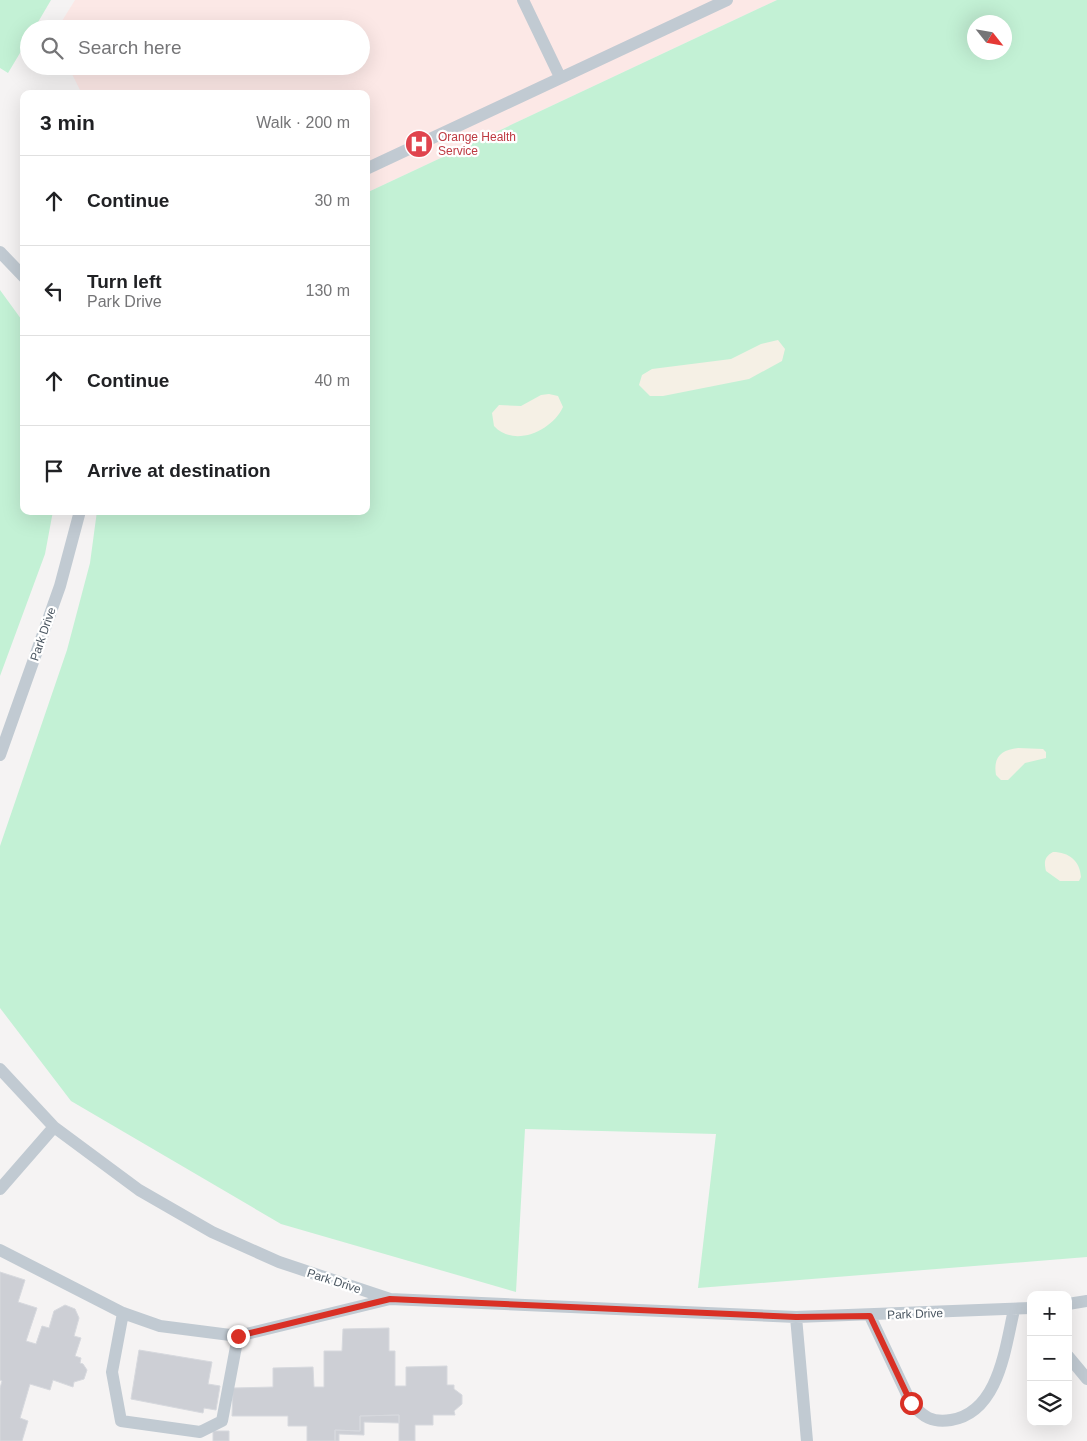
<!DOCTYPE html>
<meta charset="utf-8">
<style>
body{margin:0;font-family:Arial,sans-serif;background:#f6f6f6;color:#202124}
.controls{position:absolute;right:15px;bottom:15px;display:grid;overflow:hidden;border-radius:10px;box-shadow:0 5px 20px #0002}
.controls button{width:45px;height:45px;display:grid;place-items:center;padding:0;border:0;border-bottom:1px solid #e0e0e0;background:#fff;color:#202124;font:25px sans-serif}
.compass{position:absolute;left:967px;top:15px;width:45px;height:45px;border-radius:50%;background:#fff;box-shadow:0 5px 20px #0002;rotate:121deg}
.stop{position:absolute;width:15px;height:15px;margin:-11px;border:4px solid #d93025;border-radius:50%;background:#fff}
.stop.end{background:#d93025;border-color:#fff;box-shadow:0 1px 5px #0008}
.list{margin:0;padding:0;list-style:none}
h2{display:flex;justify-content:space-between;align-items:center;height:65px;margin:0;padding:0 20px;font-size:21px}
h2 small{font-size:16px;font-weight:400;color:#757577}
.list li{display:grid;grid-template-columns:32px 1fr auto;gap:15px;align-items:center;box-sizing:border-box;height:90px;padding:0 20px;border-top:1px solid #e0e0e0}
.list b{display:block;font-size:19px;white-space:nowrap}
.list p{margin:0;font-size:16px;white-space:nowrap;color:#757577}
.list em{font-size:16px;font-style:normal;color:#757577}
.icon{flex:none;width:28px;height:28px;fill:none;stroke:currentColor;stroke-width:2;stroke-linecap:round;stroke-linejoin:round}
.map{position:relative;flex:none;width:1087px;height:1441px;overflow:hidden}
.search{position:absolute;background:#fff;box-shadow:0 5px 20px #0002;left:20px;top:20px;width:350px;height:55px;display:flex;align-items:center;gap:12px;box-sizing:border-box;padding:0 18px;border-radius:28px;color:#757577;font-size:19px}
.panel{position:absolute;background:#fff;box-shadow:0 5px 20px #0002;left:20px;top:90px;width:350px;height:425px;border-radius:10px}
.map>svg:first-child{display:block}
.medical{fill:#fce8e6}
.green{fill:#c3f1d5;fill-rule:evenodd}
.sand{fill:#f5f0e5}
.building{fill:#cdcfd5;stroke:#d7d9de}
.lines{fill:none;stroke-linecap:round;stroke-linejoin:round}
.service{stroke:#c1cad2;stroke-width:12}
.route{stroke:#d93025;stroke-width:6}
.labels{text-anchor:middle;stroke-width:4.5;stroke-linejoin:round;paint-order:stroke}
.health-label{font-size:12px;fill:#be3a42;stroke:#fff;text-anchor:start}
.street-label{font-size:12px;fill:#4a5661;stroke:#fff}
</style>
<div class="map">
<svg width="1087" height="1441" viewBox="0 0 1087 1441">
<rect width="100%" height="100%" fill="#f5f3f3"/>
<path class="medical" d="M75,0H777L366,193V94H82L68,66H361V29H57Z"/>
<path class="green" d="M0,0H51L34,29H29V38L8,73L0,68Z
M777,0H1087V1257L698,1288L716,1134L525,1129L516,1292L281,1224L71,1101L0,1008V846L67,650L90,563L97,511H366V193ZM974,22H1004V52H974Z
M0,290L24,323V511H53L45,554L0,676Z"/>
<path class="sand" d="M778,340L785,349L782,361L749,379L663,396H650L639,385L642,375L652,369L731,359L761,344Z
M549,394L558,396L563,407C552,431 514,448 494,426L492,413L499,405L521,406L541,395Z
M1018,748L1043,749L1046,752V758L1025,763L1008,780H1001L996,775C993,757 1001,750 1018,748Z
M1053,852C1069,852 1080,861 1081,877L1079,881H1060L1046,871C1044,862 1044,857 1053,852Z"/>
<path class="building" d="M0,1272L25,1280L18,1302L37,1308L26,1341L36,1344L42,1326L49,1328L54,1311L65,1305L75,1309L79,1318L74,1336L81,1338L75,1356L81,1358L80,1363L83,1364L87,1370L84,1379L74,1382L73,1387L53,1380L50,1390L30,1384L20,1418L28,1421L22,1441H0V1388L2,1381L0,1380Z
M389,1328V1351H395V1386H406V1367L447,1366V1385H454V1389L462,1395V1404L454,1411L455,1415H433V1425H415V1441H399V1415L360,1416V1431L335,1430V1441H307V1426H288V1416H232L233,1388L273,1387V1368L313,1367L314,1387H324V1351H342L343,1329Z
M139,1350L212,1362L208,1384L220,1386L216,1410L204,1408L203,1413L131,1399Z
M399,1415V1423L364,1422V1435L339,1434V1441H335V1430L360,1431V1416Z
M213,1431H229V1441H213Z"/>
<g class="lines">
<path class="service" d="M523,0L560,77
M366,169L727,0
M0,252L24,277
M0,755L60,586L80,511
M0,1069L54,1127L139,1190L212,1232L279,1262L390,1299L796,1317L1031,1308
M0,1189L54,1127
M0,1250L123,1313L160,1326L238,1336L390,1299
M1068,1304L1087,1301
M123,1313L112,1372L121,1421L200,1432L222,1421L238,1336
M870,1316L911,1403C923,1417 932,1423 951,1420C999,1412 1005,1348 1014,1310
M796,1317L807,1441
M1068,1356L1087,1379"/>
</g>
<g class="lines">
<path class="route" d="M238,1336L390,1299L796,1317L870,1316L911,1403"/>
</g>
<defs>
<symbol id="hospital-disc" viewBox="-11 -11 22 22"><circle r="9.5" fill="#e0444e" stroke="#fff"/><path d="M-5-5h3v3.5h4V-5h3V5h-3V1.5h-4V5h-3Z" fill="#fff"/></symbol>
</defs>
<g fill-rule="evenodd">
<use href="#hospital-disc" x="403" y="128" width="32" height="32"/>
</g>
<g class="labels">
<g class="health-label">
<text x="438" y="141">Orange Health<tspan x="438" dy="14">Service</tspan></text>
</g>
<g class="street-label">
<text transform="translate(43 634) rotate(-71)" y="4">Park Drive</text>
<text transform="translate(334 1281) rotate(18)" y="4">Park Drive</text>
<text transform="translate(915 1314) rotate(-2)" y="4">Park Drive</text>
</g>
</g>
</svg>
<div class="controls">
<button>+</button>
<button>−</button>
<button><svg class="icon" aria-label="layers" viewBox="0 0 24 24"><path d="M12 4l9 5-9 5-9-5zM3 14l9 5 9-5"/></svg></button>
</div>
<svg class="compass" viewBox="-18 -18 36 36"><path d="M0-13l5 13h-10z" fill="#e53935"/><path d="M0 13l5-13h-10z" fill="#757577"/></svg>
<div class="stop" style="left:911px;top:1403px"></div>
<div class="stop end" style="left:238px;top:1336px"></div>
<div class="search"><svg class="icon" aria-label="search" viewBox="0 0 24 24"><circle cx="10" cy="10" r="6"/><path d="M15 15l6 6"/></svg>Search here</div>
<section class="panel">
<h2>3 min<small>Walk · 200 m</small></h2>
<ul class="list">
<li><svg class="icon" aria-label="ahead" viewBox="0 0 24 24"><path d="M12 20V5M6 11l6-6 6 6"/></svg><div><b>Continue</b></div><em>30 m</em></li>
<li><svg class="icon" aria-label="left" viewBox="0 0 24 24"><path d="M17 20v-9H6M10 6l-5 5 5 5"/></svg><div><b>Turn left</b><p>Park Drive</p></div><em>130 m</em></li>
<li><svg class="icon" aria-label="ahead" viewBox="0 0 24 24"><path d="M12 20V5M6 11l6-6 6 6"/></svg><div><b>Continue</b></div><em>40 m</em></li>
<li><svg class="icon" aria-label="arrive" viewBox="0 0 24 24"><path d="M6 21V4h12l-3 4 3 4H6"/></svg><div><b>Arrive at destination</b></div></li>
</ul>
</section>
</div>
